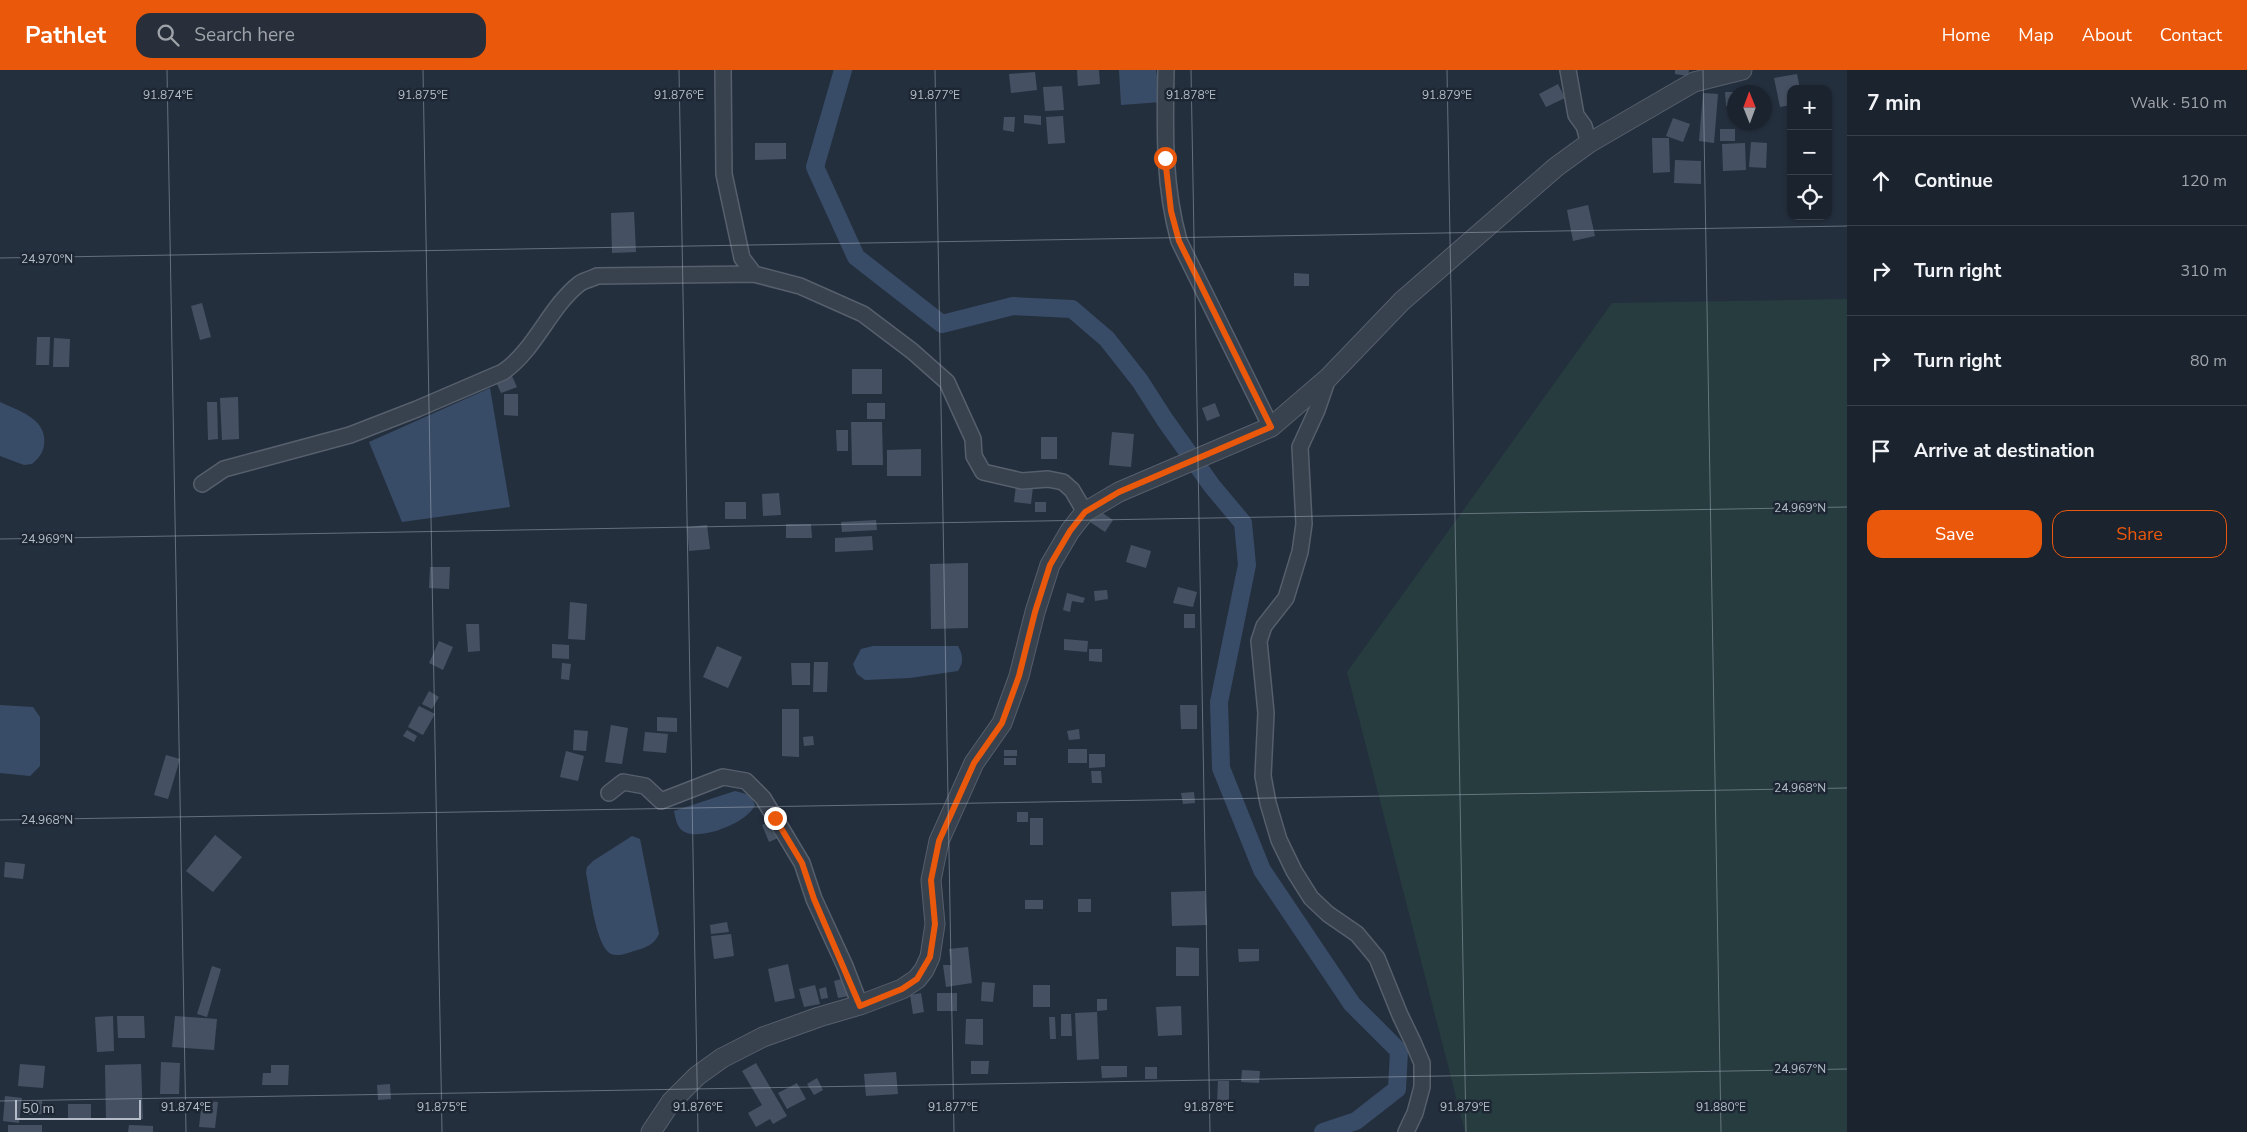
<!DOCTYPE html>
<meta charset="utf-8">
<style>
body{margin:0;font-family:"Nunito Sans",sans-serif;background:#282f3a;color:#f1f3f6}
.controls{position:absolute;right:15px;top:15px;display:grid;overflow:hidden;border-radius:10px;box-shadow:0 1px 4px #0004}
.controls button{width:45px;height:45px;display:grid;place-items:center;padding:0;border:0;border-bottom:1px solid #39404a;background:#1b232e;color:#f1f3f6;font:25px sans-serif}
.compass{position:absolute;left:1727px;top:15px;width:45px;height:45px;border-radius:50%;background:#1b232e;box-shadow:0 1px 4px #0004;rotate:359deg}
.scale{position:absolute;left:15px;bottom:12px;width:126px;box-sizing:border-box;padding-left:5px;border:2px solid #b4bcc9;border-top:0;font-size:14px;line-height:18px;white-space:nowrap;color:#b4bcc9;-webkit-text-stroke:4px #1d2633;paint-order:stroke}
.stop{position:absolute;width:15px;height:15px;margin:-11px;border:4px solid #ea580c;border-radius:50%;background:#fff}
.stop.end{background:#ea580c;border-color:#fff;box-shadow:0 1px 5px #0008}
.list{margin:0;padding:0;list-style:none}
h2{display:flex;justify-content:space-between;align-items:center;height:65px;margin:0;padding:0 20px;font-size:21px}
h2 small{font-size:16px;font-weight:400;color:#a0a4aa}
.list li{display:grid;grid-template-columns:32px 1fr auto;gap:15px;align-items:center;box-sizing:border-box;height:90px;padding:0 20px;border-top:1px solid #39404a}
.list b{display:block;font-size:19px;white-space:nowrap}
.list em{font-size:16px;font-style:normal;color:#a0a4aa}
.actions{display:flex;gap:10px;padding:15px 20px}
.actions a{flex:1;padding:11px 0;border:1px solid #ea580c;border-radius:15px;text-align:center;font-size:18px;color:#ea580c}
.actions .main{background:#ea580c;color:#fff}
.icon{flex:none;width:28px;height:28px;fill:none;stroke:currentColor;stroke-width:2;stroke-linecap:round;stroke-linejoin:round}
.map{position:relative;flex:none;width:1847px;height:1062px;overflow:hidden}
header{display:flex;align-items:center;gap:30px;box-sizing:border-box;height:70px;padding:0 25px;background:#ea580c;color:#fff}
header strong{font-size:24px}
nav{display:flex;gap:28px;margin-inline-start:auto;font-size:18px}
.search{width:350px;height:45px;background:#282f3a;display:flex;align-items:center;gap:12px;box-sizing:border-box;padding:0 18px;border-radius:15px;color:#a0a4aa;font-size:19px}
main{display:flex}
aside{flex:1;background:#1b232e}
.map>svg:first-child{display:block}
.green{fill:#263c3f}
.water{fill:#394c67}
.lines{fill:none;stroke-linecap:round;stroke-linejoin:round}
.canal{stroke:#394c67;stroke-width:18}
.building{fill:#455162}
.minor-casing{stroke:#565f6c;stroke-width:18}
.tertiary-casing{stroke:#565f6c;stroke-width:21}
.minor{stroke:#38414e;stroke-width:15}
.tertiary{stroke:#38414e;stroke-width:19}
.route{stroke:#ea580c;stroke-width:6}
.ticks{fill:none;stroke:#b4bcc9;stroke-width:1;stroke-opacity:0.45}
.ticks-label{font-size:12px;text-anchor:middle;fill:#b4bcc9;stroke:#1d2633;stroke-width:5;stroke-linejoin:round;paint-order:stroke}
</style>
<header>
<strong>Pathlet</strong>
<div class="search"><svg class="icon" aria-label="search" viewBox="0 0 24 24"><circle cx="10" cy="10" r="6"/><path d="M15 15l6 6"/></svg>Search here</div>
<nav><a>Home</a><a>Map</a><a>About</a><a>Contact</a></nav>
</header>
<main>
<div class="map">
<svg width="1847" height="1062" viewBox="0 0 1847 1062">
<rect width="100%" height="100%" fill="#242f3e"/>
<path class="green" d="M1847,229V1062H1465L1347,602L1612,233Z"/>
<path class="water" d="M1119,0H1156L1161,32L1121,35Z
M490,318L510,437L402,452L369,372Z
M0,332C19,341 48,349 44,375C43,383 38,389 32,394L24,395L0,386Z
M873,576H958C963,585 964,592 958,601L910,608L865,610L857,604L853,594L861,579Z
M0,635L33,637L40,647V696L30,706L0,703Z
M735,721L750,725L755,735C748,752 705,769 687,763C677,760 676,750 674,741Z
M632,766L640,769L659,864C654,875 645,878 634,881C628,883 618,887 611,884C595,876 590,820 586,803L587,797L593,791Z"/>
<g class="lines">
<path class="canal" d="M843,0L815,97L856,187L942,254L1013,236L1072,239L1107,269L1140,311L1165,350L1212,416L1243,453L1247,495L1219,632L1221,698L1262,800L1352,934L1399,981L1397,1019L1356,1051L1323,1062"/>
</g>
<path class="building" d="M1077,0H1099L1100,14L1078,16Z
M1675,0H1689L1688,6L1675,4Z
M1035,2L1037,20L1011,23L1009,4Z
M1797,4L1800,19H1791V35L1780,37L1774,8Z
M1558,14L1565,28L1546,37L1539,24Z
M1062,16L1064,40L1045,41L1043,17Z
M1725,22H1734V35L1726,36Z
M1703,23L1718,24L1714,73L1699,71Z
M1024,45L1041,46V55L1024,53Z
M1063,46L1065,73L1048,74L1046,47Z
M1004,47H1015L1014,62L1003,60Z
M1673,48L1690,54L1683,72L1666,66Z
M1720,59H1735V71H1720Z
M1652,68H1669L1670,102L1653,103Z
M1751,72L1767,73L1766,98L1749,97Z
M755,73H786V89L755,90Z
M1745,73L1746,100L1723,101L1722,74Z
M1675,90L1701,91V114L1674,113Z
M1588,135L1595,166L1573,171L1567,140Z
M634,142L636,182L612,183L611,143Z
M1294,203L1309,204V216H1294Z
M202,233L211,267L200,270L191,236Z
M37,267H50L49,295H36Z
M54,268L70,269L69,297H53Z
M852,299H882V324H852Z
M512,306L517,317L501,323L496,312Z
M504,324H518V346L504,345Z
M238,327L239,369L222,370L220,328Z
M207,332H217L218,369L208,370Z
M867,333H885V349H867Z
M1215,333L1220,346L1207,351L1202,338Z
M851,352H882L883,395H852Z
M836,360H848V381H837Z
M1112,362L1134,364L1131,397L1109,395Z
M1041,367H1057V389H1041Z
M921,379V406H887V380Z
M1016,415L1033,417L1031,434L1014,432Z
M779,423L781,445L763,446L762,424Z
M725,432H746V449H725Z
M1035,432H1046V442H1035Z
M1098,440L1113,450L1105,462L1090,452Z
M876,450L877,460L842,462L841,452Z
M786,454H811L812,468H786Z
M707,455L710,479L689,481L687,457Z
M872,466L873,480L835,482V468Z
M1131,475L1151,481L1146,498L1126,492Z
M968,493V558L931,559L930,494Z
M430,497H450L449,519L429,518Z
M1178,517L1197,522L1193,537L1173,533Z
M1107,520L1108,529L1095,531L1094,521Z
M1067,523L1085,528L1083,533L1072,531L1070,542L1063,540Z
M570,532L587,534L585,570L568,569Z
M1184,544H1195V558H1184Z
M466,554H479L480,581L468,582Z
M1064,569L1088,571L1087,582L1064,580Z
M439,571L453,577L443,600L429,593Z
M552,574L569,575V589L552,588Z
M717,576L742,587L728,618L703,607Z
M1089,579H1102V592L1089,591Z
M814,592H828L827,622H813Z
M562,593L571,594L569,610L561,609Z
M791,593H810V615H792Z
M429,621L439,627L432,639L422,634Z
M1180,635H1197V659H1181Z
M419,636L435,644L423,665L408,657Z
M782,639H799V687L782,686Z
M657,647L677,648V662L657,661Z
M611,655L628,658L622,694L605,692Z
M1079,659L1080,669L1069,670L1067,661Z
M407,660L417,666L414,672L403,666Z
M574,660L588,661L586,681L573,680Z
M645,662L668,664L666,683L643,681Z
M813,666L814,675L804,676L803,667Z
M1068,679H1087V693H1068Z
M1004,680H1017V686H1004Z
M566,681L584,686L578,711L560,707Z
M1089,684H1105V697L1089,698Z
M166,685L180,689L168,729L154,725Z
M1004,688H1016V695H1004Z
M1091,701H1101L1102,713H1092Z
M1194,722L1195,733L1183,734L1181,723Z
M1017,742H1028V752H1017Z
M1030,748H1043V775H1030Z
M771,751L778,768L769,772L762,755Z
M215,765L242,787L213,822L186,801Z
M5,792L25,794L23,809L4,807Z
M1205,821L1207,855L1172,856L1171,822Z
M1078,829H1091V842H1078Z
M1025,830H1043V839H1025Z
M727,852L729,862L711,864L710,855Z
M731,864L734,886L714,889L711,866Z
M968,877L972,913L946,917L943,895H951L949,879Z
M1176,877L1199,878V906H1176Z
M1238,879H1259V891L1239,892Z
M788,894L795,928L775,932L768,899Z
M212,896L221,899L207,947L197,944Z
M845,908L849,926L838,928L834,911Z
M982,912L995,913L993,932L981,931Z
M815,915L820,934L804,937L799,919Z
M1033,915H1050V937H1033Z
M826,917L828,928L821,929L819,919Z
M921,923L924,942L913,944L910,925Z
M937,923H957V941H937Z
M1097,929H1107V940L1097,941Z
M1181,936L1182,965L1158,966L1156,937Z
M1097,942L1099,989L1077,990L1075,943Z
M1061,944H1071L1072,966H1061Z
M113,946L114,981L97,982L95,947Z
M117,946H144L145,968H118Z
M175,946L217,949L214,980L172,977Z
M1049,947H1055L1056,969H1050Z
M966,949H983V975L965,974Z
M971,991H989L988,1004H971Z
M161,992L180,993L179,1024H160Z
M756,993L787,1046L773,1054L770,1049L756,1057L748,1043L762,1035L742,1001Z
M20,994L45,996L43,1018L18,1016Z
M141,994L143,1049L106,1050L105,995Z
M271,995H289L288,1015H262L263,1003H271Z
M1101,996H1127V1007L1102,1008Z
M1145,997H1157V1009H1145Z
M1242,1000L1260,1001L1259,1013L1241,1012Z
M896,1002L898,1024L866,1026L864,1004Z
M817,1008L823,1020L814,1025L807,1014Z
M1218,1011H1229V1033H1217Z
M797,1013L806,1029L787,1039L778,1023Z
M390,1014L391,1029L378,1030L377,1015Z
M5,1026L22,1028L19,1053L3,1051Z
M42,1031L43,1044L25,1045V1032Z
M202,1031L218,1032L215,1058L199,1057Z
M68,1034H91V1049L68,1048Z
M8,1055H42V1062H8Z
M129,1055L153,1056V1062H128Z"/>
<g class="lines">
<defs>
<path id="minor" d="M723,0L724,104L742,188L754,204L800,216L863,244L912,281L947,312L973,369L974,386L983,402L1022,411L1048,409L1063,412L1072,420L1085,442
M1166,0C1165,59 1163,113 1179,171L1271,357
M1568,0L1576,45L1584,56L1589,73
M1328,308L1317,340L1300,377L1304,454L1300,482L1286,528L1264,556L1259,571L1266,643L1263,706L1268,733L1279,770L1294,801L1311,828L1328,844L1357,864L1377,888L1400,945L1413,972L1422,993V1017L1415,1043L1406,1062
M202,414L224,399L350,365L417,339L503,302C535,280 549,238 579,214C584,210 592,209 597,206L754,204
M609,723L623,712L645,716L661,731L723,707L746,711L763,728L802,793L814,829L845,896L860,935"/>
<path id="tertiary" d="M651,1062L671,1032L697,1006L722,988L763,967L819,947L860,935L902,919L917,909L924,900L930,887L935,854L931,810L939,771L974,693L1002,653L1019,606L1035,542L1050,495L1070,461L1085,442L1119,422L1271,357L1328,308L1402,231L1556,97L1589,73L1694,12L1742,0"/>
</defs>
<use href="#minor" class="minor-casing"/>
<use href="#tertiary" class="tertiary-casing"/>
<use href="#minor" class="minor"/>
<use href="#tertiary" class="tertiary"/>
</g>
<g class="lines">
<path class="route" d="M775,748L802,793L814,829L860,936L902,919L917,909L930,887L935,854L931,810L939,771L974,693L1002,653L1019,606L1035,542L1050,495L1070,461L1085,442L1119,422L1271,357L1179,171L1171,141L1165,88"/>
</g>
<path class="ticks" d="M167,0L186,1062M423,0L442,1062M679,0L698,1062M935,0L954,1062M1191,0L1210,1062M1447,0L1466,1062M1703,0L1721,1062M0,188L1847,156M0,469L1847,437M0,750L1847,718M0,1031L1847,999"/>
<g class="ticks-label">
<text x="168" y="29">91.874°E</text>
<text x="423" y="29">91.875°E</text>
<text x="679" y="29">91.876°E</text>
<text x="935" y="29">91.877°E</text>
<text x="1191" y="29">91.878°E</text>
<text x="1447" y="29">91.879°E</text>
<text x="47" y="193">24.970°N</text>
<text x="1800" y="442">24.969°N</text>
<text x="47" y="473">24.969°N</text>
<text x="1800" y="722">24.968°N</text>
<text x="47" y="754">24.968°N</text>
<text x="1800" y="1003">24.967°N</text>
<text x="186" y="1041">91.874°E</text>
<text x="442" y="1041">91.875°E</text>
<text x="698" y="1041">91.876°E</text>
<text x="953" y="1041">91.877°E</text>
<text x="1209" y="1041">91.878°E</text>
<text x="1465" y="1041">91.879°E</text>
<text x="1721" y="1041">91.880°E</text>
</g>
</svg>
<div class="controls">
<button>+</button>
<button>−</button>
<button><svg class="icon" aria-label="locate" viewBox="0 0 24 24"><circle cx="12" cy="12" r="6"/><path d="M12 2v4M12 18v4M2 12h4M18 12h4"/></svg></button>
</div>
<svg class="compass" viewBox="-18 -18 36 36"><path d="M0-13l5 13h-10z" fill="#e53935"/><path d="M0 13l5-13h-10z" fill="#a0a4aa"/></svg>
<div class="scale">50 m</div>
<div class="stop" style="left:1165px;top:88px"></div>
<div class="stop end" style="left:775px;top:748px"></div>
</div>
<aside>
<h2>7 min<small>Walk · 510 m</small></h2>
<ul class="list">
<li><svg class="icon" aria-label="ahead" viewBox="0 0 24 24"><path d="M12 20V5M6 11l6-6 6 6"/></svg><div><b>Continue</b></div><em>120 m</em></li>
<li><svg class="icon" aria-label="right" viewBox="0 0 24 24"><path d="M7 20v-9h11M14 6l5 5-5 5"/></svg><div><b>Turn right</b></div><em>310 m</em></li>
<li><svg class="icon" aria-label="right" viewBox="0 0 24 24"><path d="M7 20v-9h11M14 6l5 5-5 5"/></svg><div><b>Turn right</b></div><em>80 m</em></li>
<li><svg class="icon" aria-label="arrive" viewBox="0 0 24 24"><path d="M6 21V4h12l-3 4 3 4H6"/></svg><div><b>Arrive at destination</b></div></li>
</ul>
<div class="actions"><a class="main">Save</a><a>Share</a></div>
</aside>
</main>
